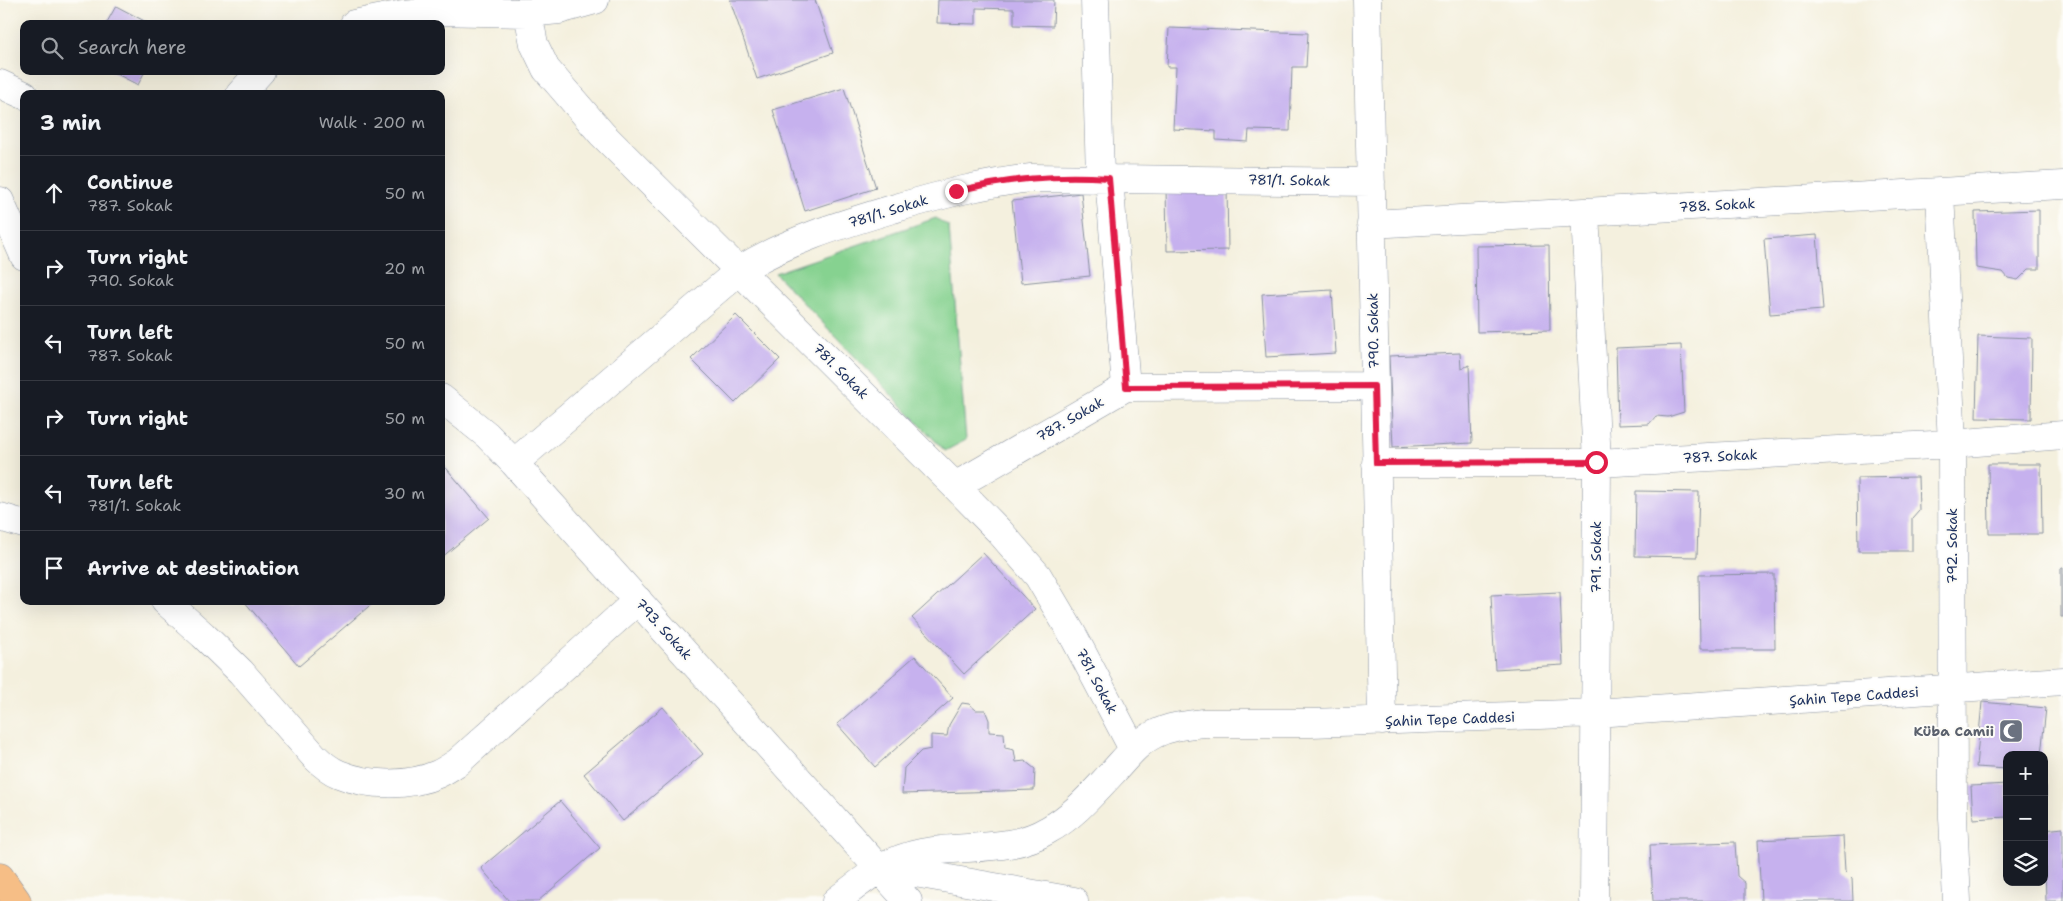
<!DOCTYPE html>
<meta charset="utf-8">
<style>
body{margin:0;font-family:"Shantell Sans",sans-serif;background:#20242c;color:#f1f3f6}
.controls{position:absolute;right:15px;bottom:15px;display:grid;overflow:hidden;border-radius:10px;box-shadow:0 5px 20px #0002}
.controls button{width:45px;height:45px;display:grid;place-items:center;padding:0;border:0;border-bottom:1px solid #363941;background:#171b24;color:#f1f3f6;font:25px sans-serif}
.stop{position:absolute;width:15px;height:15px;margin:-11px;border:4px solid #e11d48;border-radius:50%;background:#fff}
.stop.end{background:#e11d48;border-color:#fff;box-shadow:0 1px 5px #0008}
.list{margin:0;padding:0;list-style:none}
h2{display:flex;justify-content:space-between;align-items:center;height:65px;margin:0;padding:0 20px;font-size:21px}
h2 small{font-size:16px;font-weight:400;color:#9ea1a6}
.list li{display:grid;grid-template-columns:32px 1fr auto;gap:15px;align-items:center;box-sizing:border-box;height:75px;padding:0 20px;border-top:1px solid #363941}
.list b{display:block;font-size:19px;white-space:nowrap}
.list p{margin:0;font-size:16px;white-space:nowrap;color:#9ea1a6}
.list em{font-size:16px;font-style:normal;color:#9ea1a6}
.icon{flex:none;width:28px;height:28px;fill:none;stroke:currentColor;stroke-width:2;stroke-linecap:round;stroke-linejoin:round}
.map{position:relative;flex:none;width:2063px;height:901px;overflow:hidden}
.search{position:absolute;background:#171b24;box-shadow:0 5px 20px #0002;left:20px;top:20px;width:425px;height:55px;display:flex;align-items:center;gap:12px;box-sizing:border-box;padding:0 18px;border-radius:10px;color:#9ea1a6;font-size:19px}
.panel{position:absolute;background:#171b24;box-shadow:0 5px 20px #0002;left:20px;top:90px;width:425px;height:515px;border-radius:10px}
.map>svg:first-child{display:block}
.green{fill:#86d290;stroke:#508077}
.building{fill:#c6b1ee}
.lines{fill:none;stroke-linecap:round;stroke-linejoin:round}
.minor-casing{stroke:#88909e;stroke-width:29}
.major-casing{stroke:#88909e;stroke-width:29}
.minor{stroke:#fff;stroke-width:28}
.major{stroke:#f6be86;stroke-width:28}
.route{stroke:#e11d48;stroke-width:6}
.labels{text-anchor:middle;stroke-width:4;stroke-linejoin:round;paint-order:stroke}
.street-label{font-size:14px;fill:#1b2f5e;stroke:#fdfcf7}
.worship-label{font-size:14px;font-weight:bold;fill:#5b616d;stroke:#fdfcf7;text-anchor:end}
</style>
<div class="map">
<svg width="2063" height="901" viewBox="0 0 2063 901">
<rect width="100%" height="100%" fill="#fdfcf7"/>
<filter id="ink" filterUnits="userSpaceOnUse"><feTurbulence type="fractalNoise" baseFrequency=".02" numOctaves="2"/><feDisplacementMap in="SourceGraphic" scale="10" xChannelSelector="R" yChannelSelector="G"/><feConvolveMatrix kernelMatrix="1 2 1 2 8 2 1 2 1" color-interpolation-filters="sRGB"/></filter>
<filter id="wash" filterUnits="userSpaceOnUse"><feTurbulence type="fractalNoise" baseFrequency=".0096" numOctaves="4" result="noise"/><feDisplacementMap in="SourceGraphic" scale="20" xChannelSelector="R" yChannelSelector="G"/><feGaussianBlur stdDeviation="1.12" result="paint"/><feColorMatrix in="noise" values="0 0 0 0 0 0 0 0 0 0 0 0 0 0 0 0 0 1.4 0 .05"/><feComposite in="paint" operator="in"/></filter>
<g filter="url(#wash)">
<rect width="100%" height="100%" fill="#f4f0de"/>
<path class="green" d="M936,218L949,227L966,440L945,451L775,273Z"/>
<g id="blocks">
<path class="building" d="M730,0H815L833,53L757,79Z
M938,0H1054L1053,26L1014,25V9L976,8V24L937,23Z
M116,6L150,24H106Z
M1169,28L1308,33L1306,67H1292L1290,131L1249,130L1248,142L1216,140V131L1173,129L1176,67H1167Z
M111,71H145L138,85Z
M844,88L876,188L805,211L773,110Z
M1227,186L1228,250L1167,251L1166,187Z
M1081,193L1090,276L1021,283L1012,201Z
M2039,210V269H2029L2018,280L2008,278L2003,272L1976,268L1975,212Z
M1817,235L1823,310L1770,314L1764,239Z
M1549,245L1550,330L1477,332L1476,246Z
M1332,290L1336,353L1266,357L1262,294Z
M736,315L780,359L735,403L691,359Z
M1978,336L2032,338L2031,419L1976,418Z
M1681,345L1684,412L1668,417L1656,416L1649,424L1618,425L1616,348Z
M1460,353L1461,369L1469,365L1472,443L1393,447L1389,356Z
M441,462L489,518L441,558Z
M1988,464H2041L2042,534H1989Z
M1918,477L1919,510L1912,518V551H1858L1857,478Z
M1636,491L1699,492L1697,557L1635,556Z
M983,553L1035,609L964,674L912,618Z
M2061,568H2063V617H2061Z
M1774,574L1775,649H1700L1699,575Z
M1560,592L1563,665L1495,669L1491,595Z
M244,601H375L299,666Z
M915,656L953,698L875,767L837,724Z
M1982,702L2046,708L2041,755H2007V769L1976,767Z
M962,703L969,704L976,710H985L989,720V732L1004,733L1005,748L1014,750L1016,762L1025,761L1035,769L1034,790L902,794L904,768L921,751L931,749V735L947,736L949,725Z
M663,707L703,754L623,821L584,774Z
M2007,784V817L1973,819L1971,786Z
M2044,786H2046L2047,814L2044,815Z
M560,801L600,848L538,901H509L481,868Z
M2063,828V901H2046L2044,830Z
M1843,836L1845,871L1852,878L1853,901H1761L1758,840Z
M1735,842L1737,876L1745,883V901H1653L1650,845Z"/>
</g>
</g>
<g filter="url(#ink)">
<use href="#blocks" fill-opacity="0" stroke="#88909e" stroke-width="1"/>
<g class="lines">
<defs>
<path id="minor" d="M1095,0L1100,177
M1367,0L1382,721
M528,13L534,44L546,69L602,134L955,486L1000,532L1038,576L1074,637L1133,749
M354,24L403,14L435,11L528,13L559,10L595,0
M0,84L24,95
M240,94L261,71
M1109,178L1126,387
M1940,192L1952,444L1953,817L1957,901
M0,201L24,256
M1585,212L1597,463L1594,901
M1371,224L2063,185
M441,398L487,435L514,463L908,901
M514,463L740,270C788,240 843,224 896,208C941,195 985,183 1031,178L1371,182
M1376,463H1597L1952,444L2063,435
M955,486L1126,387L1374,386
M0,517L24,524
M165,601L203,635L241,672L314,756C321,763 329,770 339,774C368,786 409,787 438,774C445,771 452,766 458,762L638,600
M881,867L1074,901
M836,901C865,879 885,860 921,853C963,844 1010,853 1048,830C1074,816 1093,793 1113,772C1126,758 1138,742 1155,734C1171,726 1187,725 1204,723H1311L1595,713L2063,681"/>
<path id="major" d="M0,877L17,901"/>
</defs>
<use href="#minor" class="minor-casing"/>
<use href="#major" class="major-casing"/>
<use href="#minor" class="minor"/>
<use href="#major" class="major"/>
</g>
</g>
<g class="lines" filter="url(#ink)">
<path class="route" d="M956,191C1009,179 1055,174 1109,178L1126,387L1374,386L1376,463L1596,462"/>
</g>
<defs>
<symbol id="mosque-square" viewBox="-11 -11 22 22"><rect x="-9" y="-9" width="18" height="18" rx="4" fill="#6b7280" stroke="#fdfcf7"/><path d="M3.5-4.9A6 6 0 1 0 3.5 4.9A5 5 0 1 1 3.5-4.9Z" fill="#fff"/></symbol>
</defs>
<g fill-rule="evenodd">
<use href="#mosque-square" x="1997" y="717" width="28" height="28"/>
</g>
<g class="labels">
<g class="street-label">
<text transform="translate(1289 180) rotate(1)" y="5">781/1. Sokak</text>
<text transform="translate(1717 205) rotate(-3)" y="5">788. Sokak</text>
<text transform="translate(888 211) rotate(-17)" y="5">781/1. Sokak</text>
<text transform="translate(1373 331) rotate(-91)" y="5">790. Sokak</text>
<text transform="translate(841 371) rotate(45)" y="5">781. Sokak</text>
<text transform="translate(1070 419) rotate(-30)" y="5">787. Sokak</text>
<text transform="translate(1720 456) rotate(-3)" y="5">787. Sokak</text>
<text transform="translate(1952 546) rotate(-90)" y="5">792. Sokak</text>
<text transform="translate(1596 557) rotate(-90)" y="5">791. Sokak</text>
<text transform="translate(664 629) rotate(48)" y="5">793. Sokak</text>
<text transform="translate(1097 681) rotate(62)" y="5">781. Sokak</text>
<text transform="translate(1854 696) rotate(-4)" y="5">Şahin Tepe Caddesi</text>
<text transform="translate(1450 719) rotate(-2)" y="5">Şahin Tepe Caddesi</text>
</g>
<g class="worship-label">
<text x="1994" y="736">Küba Camii</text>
</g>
</g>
</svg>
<div class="controls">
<button>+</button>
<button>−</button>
<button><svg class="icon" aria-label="layers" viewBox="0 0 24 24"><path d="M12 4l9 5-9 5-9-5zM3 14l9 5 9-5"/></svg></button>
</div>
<div class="stop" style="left:1596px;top:462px"></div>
<div class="stop end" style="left:956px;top:191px"></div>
<div class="search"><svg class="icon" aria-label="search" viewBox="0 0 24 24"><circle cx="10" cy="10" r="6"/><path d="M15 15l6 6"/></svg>Search here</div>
<section class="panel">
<h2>3 min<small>Walk · 200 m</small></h2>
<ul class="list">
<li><svg class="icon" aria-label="ahead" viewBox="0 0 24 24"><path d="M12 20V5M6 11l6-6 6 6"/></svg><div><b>Continue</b><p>787. Sokak</p></div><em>50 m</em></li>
<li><svg class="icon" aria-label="right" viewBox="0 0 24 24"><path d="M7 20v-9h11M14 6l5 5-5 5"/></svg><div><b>Turn right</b><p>790. Sokak</p></div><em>20 m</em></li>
<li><svg class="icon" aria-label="left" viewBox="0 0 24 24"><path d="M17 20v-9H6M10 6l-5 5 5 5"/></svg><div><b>Turn left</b><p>787. Sokak</p></div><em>50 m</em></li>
<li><svg class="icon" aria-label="right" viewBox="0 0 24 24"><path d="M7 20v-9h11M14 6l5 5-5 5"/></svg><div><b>Turn right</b></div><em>50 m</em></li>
<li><svg class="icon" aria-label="left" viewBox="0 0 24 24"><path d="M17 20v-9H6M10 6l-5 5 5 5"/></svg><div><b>Turn left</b><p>781/1. Sokak</p></div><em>30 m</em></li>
<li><svg class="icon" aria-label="arrive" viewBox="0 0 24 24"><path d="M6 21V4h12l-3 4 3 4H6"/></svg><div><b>Arrive at destination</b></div></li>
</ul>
</section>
</div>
